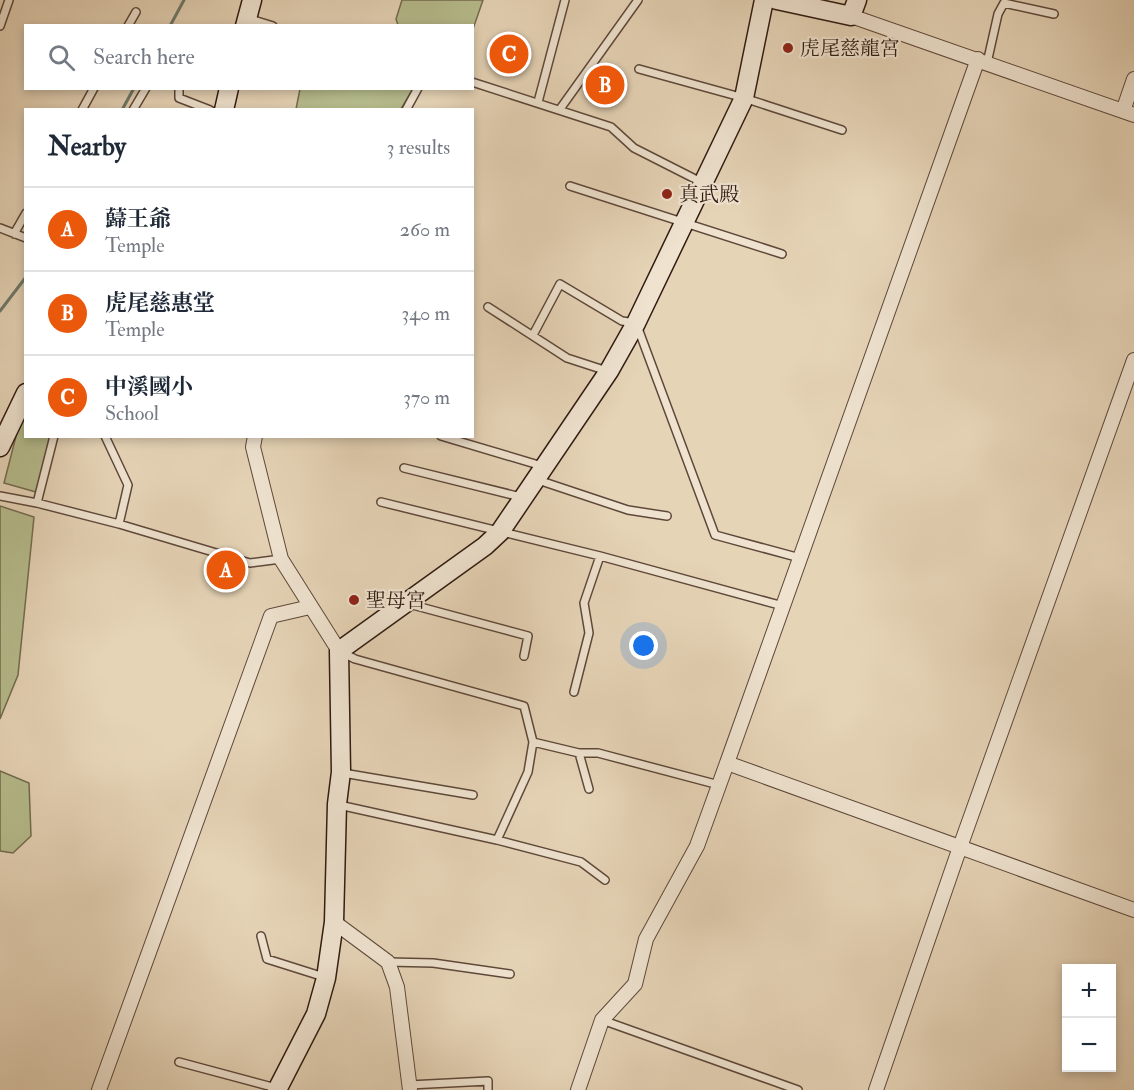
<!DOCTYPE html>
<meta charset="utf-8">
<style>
body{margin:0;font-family:"IM FELL Double Pica","Noto Serif TC",serif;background:#f6f6f7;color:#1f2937}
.controls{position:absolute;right:18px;bottom:18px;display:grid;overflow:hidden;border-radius:0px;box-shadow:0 3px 9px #0003}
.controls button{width:54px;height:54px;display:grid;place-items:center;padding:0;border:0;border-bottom:2px solid #e0e1e3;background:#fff;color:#1f2937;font:30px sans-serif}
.you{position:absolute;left:644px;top:646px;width:21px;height:21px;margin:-15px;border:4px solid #fff;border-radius:50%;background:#1a73e8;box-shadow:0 0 0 9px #1a73e833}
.badge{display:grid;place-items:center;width:39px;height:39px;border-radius:50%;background:#ea580c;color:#fff;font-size:20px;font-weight:700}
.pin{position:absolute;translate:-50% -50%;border:3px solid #fff;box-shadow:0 2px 6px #0006}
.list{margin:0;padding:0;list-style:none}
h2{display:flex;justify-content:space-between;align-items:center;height:78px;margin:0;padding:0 24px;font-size:26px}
h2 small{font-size:20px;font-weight:400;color:#747a83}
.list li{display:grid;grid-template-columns:39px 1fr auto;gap:18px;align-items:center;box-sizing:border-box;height:84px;padding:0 24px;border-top:2px solid #e0e1e3}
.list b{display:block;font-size:22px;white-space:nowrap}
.list p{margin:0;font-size:20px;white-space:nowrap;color:#747a83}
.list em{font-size:20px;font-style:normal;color:#747a83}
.icon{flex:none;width:33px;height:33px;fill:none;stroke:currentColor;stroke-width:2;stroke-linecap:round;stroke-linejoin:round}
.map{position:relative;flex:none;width:1134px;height:1090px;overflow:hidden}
.search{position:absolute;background:#fff;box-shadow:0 3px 9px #0003;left:24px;top:24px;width:450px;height:66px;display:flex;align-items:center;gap:15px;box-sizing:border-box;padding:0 21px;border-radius:0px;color:#747a83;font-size:22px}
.panel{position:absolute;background:#fff;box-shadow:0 3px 9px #0003;left:24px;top:108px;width:450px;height:330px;border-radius:0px}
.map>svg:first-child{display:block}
.green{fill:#b6bc8d;stroke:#736b4f;stroke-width:1.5}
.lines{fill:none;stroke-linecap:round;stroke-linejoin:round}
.stream{stroke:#6e796c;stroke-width:3}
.lane-casing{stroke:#5e483a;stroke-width:10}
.street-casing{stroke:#5e483a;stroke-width:16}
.secondary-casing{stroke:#301a11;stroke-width:21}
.lane{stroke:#efe3d0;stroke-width:7}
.street{stroke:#efe3d0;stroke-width:14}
.secondary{stroke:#efe3d0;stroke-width:18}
.poi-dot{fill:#8f2418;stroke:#efe3d0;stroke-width:2}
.labels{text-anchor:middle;stroke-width:4.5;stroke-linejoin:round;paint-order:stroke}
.poi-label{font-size:20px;fill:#301a11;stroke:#efe3d0;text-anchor:start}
</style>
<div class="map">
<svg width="1134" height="1090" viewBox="0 0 1134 1090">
<rect width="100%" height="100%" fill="#e6d4b7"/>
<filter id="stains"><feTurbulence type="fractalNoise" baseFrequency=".00333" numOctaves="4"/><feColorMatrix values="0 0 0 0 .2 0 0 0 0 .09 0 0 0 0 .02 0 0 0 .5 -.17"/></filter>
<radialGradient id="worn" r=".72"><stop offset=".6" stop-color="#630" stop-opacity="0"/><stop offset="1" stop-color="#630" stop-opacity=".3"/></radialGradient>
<path class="green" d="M402,0H483L473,29L472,26L398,25L396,19Z
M300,89V88L413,89L401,109H296Z
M22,413L25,414L26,436L52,437L36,492L4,483Z
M0,506L34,517L18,675L0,719Z
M0,771L29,783L31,836L13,853L0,851Z"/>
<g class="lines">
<path class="stream" d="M170,26L184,0
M122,110L134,88
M0,311L26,277"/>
<defs>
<path id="lane" d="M247,18L273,26
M0,26L9,0
M128,26L136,12
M987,63L998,14L1004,3L1054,14
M639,69L744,98L842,130
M472,82L611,127L634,148L703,183
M179,88V98L210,110
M538,102L565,0
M560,109L638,0
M82,110L94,88
M133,110L146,88
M406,110L418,88
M570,186L782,254
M0,228L26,238
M14,234L26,213
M488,307L567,358L607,371
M533,335L560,284L622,321L636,323L715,535L800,558
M105,436L128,485L119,524
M441,436L542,466
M404,468L521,497
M538,480L628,510L667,516
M0,496L37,503L54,436
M381,502L600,556L783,606
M37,503L119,524L250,563L281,559
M409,604L528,636L524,656
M341,652L355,659L524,706L533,742
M574,692L589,633L584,603L600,556
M579,753L589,789
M343,773L473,795
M339,805L497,840L528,772L533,742L579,753H598L719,785
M497,840L581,862L605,880
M261,936L267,959L324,977
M388,962L433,963L510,974
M602,1020L798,1090
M179,1062L276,1088
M409,1085L488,1081V1090"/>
<path id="street" d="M851,16L1134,115
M978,59L727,763L1134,910
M1123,111L1134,79
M255,436L253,447L281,559L339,651
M334,922L388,962L397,987L410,1090
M99,1090L271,616L310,607
M578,1090L602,1020L635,984L646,939L697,846L727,763
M876,1090L960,847L1134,360"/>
<path id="secondary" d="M777,0L851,16L857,0
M245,26L252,0
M224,110L229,88
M0,447L26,393
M277,1090L316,1014L326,978L334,922L337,804L341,772L339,651L485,546L500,532L609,371L636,323L744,98L764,0"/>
</defs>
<use href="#lane" class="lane-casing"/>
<use href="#street" class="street-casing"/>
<use href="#secondary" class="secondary-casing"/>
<use href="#lane" class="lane"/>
<use href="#street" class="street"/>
<use href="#secondary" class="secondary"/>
</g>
<g class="poi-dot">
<circle cx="788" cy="48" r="6"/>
<circle cx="667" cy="194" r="6"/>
<circle cx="354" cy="600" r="6"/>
</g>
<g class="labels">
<g class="poi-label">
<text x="800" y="55">虎尾慈龍宮</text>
<text x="679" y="201">真武殿</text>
<text x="366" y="607">聖母宮</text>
</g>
</g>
<rect width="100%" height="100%" filter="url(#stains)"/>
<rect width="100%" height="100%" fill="url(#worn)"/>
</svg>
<div class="controls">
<button>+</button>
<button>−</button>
</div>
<div class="you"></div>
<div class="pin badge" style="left:226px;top:570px">A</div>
<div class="pin badge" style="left:605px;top:85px">B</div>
<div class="pin badge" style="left:509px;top:54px">C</div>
<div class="search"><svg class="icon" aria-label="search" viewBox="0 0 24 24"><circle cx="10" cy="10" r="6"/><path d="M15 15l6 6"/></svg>Search here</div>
<section class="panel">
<h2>Nearby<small>3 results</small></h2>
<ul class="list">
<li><span class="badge">A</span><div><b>蘬王爺</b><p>Temple</p></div><em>260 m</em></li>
<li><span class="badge">B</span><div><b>虎尾慈惠堂</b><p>Temple</p></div><em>340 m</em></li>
<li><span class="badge">C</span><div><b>中溪國小</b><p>School</p></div><em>370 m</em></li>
</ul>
</section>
</div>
